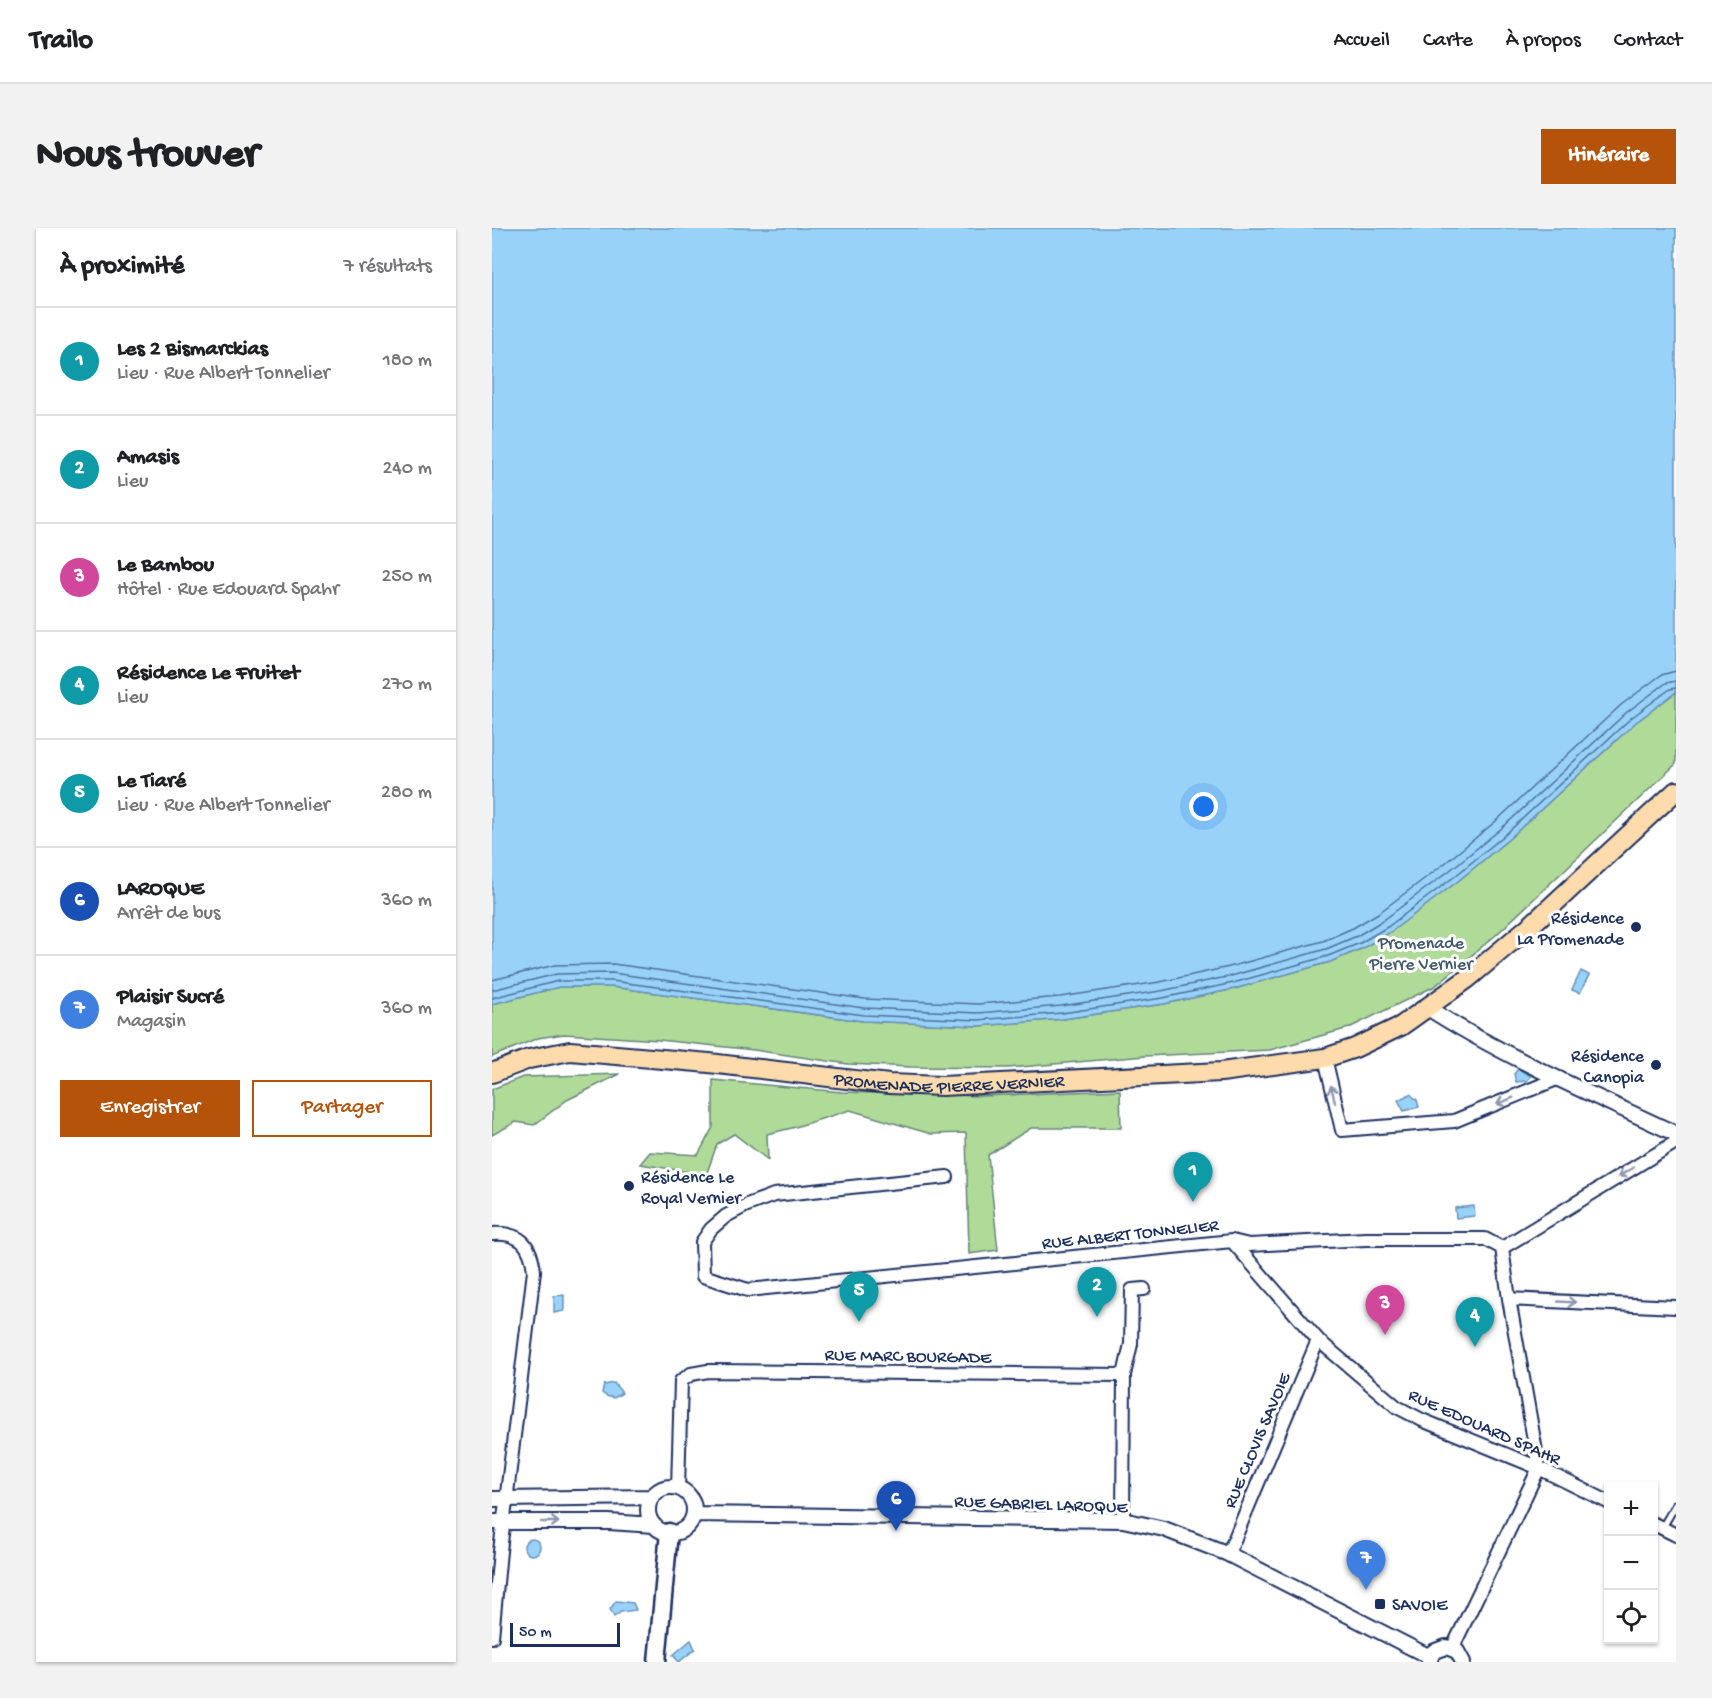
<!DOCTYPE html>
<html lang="fr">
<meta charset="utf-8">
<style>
body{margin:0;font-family:"Gochi Hand",sans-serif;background:#f2f2f2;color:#202124}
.controls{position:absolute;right:18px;bottom:18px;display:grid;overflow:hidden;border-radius:0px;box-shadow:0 2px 4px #0004}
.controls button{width:54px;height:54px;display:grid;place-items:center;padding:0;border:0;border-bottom:2px solid #e0e0e0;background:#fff;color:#202124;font:30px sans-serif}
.scale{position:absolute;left:18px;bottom:15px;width:110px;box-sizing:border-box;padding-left:6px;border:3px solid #1b2f5e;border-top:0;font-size:16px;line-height:21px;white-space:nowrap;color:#1b2f5e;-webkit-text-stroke:4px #fff;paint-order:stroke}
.you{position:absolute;left:712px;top:579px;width:21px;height:21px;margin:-15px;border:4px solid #fff;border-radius:50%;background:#1a73e8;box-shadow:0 0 0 9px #1a73e833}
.badge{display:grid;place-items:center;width:39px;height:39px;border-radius:50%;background:#b45309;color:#fff;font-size:20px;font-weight:700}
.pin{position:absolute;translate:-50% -50px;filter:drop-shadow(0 2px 3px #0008)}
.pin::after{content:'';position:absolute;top:32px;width:21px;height:18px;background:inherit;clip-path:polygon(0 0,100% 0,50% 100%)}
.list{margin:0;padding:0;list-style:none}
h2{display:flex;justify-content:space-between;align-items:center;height:78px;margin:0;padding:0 24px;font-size:26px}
h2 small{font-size:20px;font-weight:400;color:#757577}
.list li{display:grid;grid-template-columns:39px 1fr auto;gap:18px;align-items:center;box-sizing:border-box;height:108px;padding:0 24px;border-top:2px solid #e0e0e0}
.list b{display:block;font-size:22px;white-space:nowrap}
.list p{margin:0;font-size:20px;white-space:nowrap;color:#757577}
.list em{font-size:20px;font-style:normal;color:#757577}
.actions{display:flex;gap:12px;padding:18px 24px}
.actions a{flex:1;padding:14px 0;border:2px solid #b45309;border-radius:0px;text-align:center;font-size:21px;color:#b45309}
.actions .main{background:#b45309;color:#fff}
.icon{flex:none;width:33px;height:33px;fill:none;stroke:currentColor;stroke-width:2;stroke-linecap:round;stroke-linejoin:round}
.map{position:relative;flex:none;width:1184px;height:1434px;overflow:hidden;border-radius:0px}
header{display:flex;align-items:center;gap:36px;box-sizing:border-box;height:84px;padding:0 30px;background:#fff;border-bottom:2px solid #e0e0e0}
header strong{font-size:28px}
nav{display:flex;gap:33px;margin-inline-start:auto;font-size:21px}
.intro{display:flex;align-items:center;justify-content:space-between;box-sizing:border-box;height:144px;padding:0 36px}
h1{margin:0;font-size:42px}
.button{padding:15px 27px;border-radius:0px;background:#b45309;color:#fff;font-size:21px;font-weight:700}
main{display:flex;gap:36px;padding:0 36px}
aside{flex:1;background:#fff;border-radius:0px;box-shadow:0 2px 4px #0004}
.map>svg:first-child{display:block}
.green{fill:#b0da97;stroke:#66847a;stroke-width:1.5}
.water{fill:#99d2f8;stroke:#6791ba;stroke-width:1.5}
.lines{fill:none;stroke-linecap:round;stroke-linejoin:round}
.shore{stroke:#4d709c;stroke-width:1.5}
.service-casing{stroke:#1b2f5e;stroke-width:10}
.minor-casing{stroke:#1b2f5e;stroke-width:16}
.tertiary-casing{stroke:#1b2f5e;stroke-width:18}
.secondary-casing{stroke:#1b2f5e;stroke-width:21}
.primary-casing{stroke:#1b2f5e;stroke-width:22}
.service{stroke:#fff;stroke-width:6}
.minor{stroke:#fff;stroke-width:12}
.tertiary{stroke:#fff;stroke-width:14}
.secondary{stroke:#fff;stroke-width:16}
.primary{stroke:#fedbac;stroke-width:18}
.oneway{stroke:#8d97ae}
.poi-dot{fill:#1b2f5e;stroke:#fff;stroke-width:2}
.labels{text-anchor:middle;stroke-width:6;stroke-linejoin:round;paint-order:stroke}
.poi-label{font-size:18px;fill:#1b2f5e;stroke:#fff;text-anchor:end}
.park-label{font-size:18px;fill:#405a6c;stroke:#fff}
.street-label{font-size:18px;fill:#1b2f5e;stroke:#fff}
</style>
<header>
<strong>Trailo</strong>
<nav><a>Accueil</a><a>Carte</a><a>À propos</a><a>Contact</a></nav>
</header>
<div class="intro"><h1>Nous trouver</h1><a class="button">Itinéraire</a></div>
<main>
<aside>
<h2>À proximité<small>7 résultats</small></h2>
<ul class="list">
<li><span class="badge" style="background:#0f9aa8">1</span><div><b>Les 2 Bismarckias</b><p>Lieu · Rue Albert Tonnelier</p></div><em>180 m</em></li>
<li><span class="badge" style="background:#0f9aa8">2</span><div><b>Amasis</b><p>Lieu</p></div><em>240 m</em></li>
<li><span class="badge" style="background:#d1479c">3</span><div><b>Le Bambou</b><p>Hôtel · Rue Edouard Spahr</p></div><em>250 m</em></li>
<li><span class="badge" style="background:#0f9aa8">4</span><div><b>Résidence Le Fruitet</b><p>Lieu</p></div><em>270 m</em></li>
<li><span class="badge" style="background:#0f9aa8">5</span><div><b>Le Tiaré</b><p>Lieu · Rue Albert Tonnelier</p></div><em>280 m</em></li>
<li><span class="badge" style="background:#1a4fb4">6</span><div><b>LAROQUE</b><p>Arrêt de bus</p></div><em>360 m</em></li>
<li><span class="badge" style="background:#3f7fe0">7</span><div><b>Plaisir Sucré</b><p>Magasin</p></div><em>360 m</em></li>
</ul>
<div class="actions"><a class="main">Enregistrer</a><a>Partager</a></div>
</aside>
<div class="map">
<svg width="1184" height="1434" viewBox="0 0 1184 1434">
<rect width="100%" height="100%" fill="#fff"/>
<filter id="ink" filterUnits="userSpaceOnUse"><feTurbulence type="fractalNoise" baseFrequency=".0167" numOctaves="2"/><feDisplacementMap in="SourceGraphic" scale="12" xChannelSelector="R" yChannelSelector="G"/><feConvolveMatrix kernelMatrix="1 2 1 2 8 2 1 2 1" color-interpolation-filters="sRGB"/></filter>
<g filter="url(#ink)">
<path class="green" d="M1184,464V536L1004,707L943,758L857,800L778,822L653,828L516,840L419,839L356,836L262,822L167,812L72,806L46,810L0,829V776L67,759H120L371,793L486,798L571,791L672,776L742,761L838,734L871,720L900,703L966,653L1018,610L1143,495Z
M128,846L75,872L42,897L24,894L0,907V861L31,849Z
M221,852L350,864L490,868L628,862L629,900H539L496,927L506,1022L477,1026L474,905L439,906L358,882L300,900L275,906L276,932L242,906L225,916L215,945H203L148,936L158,924L206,927L221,899Z"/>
<path class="water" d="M0,0H1184V464L1143,495L1018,610L966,653L900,703L871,720L838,734L742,761L672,776L571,791L486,798L371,793L120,759H67L0,776Z
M1089,743L1097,747L1088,765L1080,762Z
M1026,841L1039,848L1035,853L1024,854L1022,846Z
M918,866L925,872L927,879L912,883L906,872Z
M982,978L983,988L964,990L963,980Z
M72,1067V1083L62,1085V1068Z
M122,1155L130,1165L122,1170L114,1168L110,1165L112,1157Z
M32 1319a8 8 0 1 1 16 0a8 8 0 1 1-16 0Z
M124,1373L141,1375L144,1382L129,1384L122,1389L118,1381Z
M199,1412L203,1421L187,1434L181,1427Z"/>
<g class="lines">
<path class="shore" d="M0,752L63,737L121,736L373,771L486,776L568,769L668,754L737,739L831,713L861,700L888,684L952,636L1004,593L1129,477L1169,447L1184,443
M0,762L65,746L120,745L372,780L486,785L569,778L669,763L739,748L834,721L865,708L893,691L957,643L1010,600L1135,484L1174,455L1184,453
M0,770L66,753H120L372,787L486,792L570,785L671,770L741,755L836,728L868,715L897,698L962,649L1014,606L1139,490L1178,461L1184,460"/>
<defs>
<path id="service" d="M1170,1300L1184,1276"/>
<path id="minor" d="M833,830L850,902L962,893L1067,850
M455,949L282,967L255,977L234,988L219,1001L210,1014L211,1048L256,1062L740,1013L757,1017L874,1011H993L1010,1020
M0,1006C28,1004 39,1016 42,1043L8,1323L0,1409
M740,1013L826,1112L905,1179L930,1192L1047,1240L1116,1274
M1010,1020L1184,914
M1017,1071L1184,1079
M186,1260L189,1153L199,1146L216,1143L632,1147
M631,1292L632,1147L639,1116L640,1062L652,1061
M1162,1296L1184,1307
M734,1325L740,1317L826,1112
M960,1421L1047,1240L1017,1071L1010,1020"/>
<path id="tertiary" d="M936,780C1012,829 1102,867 1184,906
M156 1282a23 23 0 1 1 46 0a23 23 0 1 1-46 0Z
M0,1271L160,1269
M202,1286L631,1292L672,1301L734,1325L938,1429
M0,1294H117L162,1297
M937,1434L941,1424L954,1419L965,1423L971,1434"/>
<path id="secondary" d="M165,1434L177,1304"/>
<g id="primary">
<path id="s1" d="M0,845L37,831L78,823L217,835L397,856L450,858L729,844L833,830L863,820L909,798L975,751L1038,698L1184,563"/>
</g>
</defs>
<use href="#service" class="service-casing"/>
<use href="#minor" class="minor-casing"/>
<use href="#tertiary" class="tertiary-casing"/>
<use href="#secondary" class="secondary-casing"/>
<use href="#primary" class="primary-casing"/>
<use href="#service" class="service"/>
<use href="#minor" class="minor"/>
<use href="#tertiary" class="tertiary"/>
<use href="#secondary" class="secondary"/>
<use href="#primary" class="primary"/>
</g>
<defs><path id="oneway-shaft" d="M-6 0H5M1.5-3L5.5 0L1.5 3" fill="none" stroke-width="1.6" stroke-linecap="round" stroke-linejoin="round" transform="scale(1.5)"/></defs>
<g class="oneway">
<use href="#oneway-shaft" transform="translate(841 866) rotate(-103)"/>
<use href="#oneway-shaft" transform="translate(1013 873) rotate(158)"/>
<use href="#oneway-shaft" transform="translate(1134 944) rotate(149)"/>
<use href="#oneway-shaft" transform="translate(1075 1074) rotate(3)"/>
<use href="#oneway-shaft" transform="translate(58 1294)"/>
</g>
</g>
<g class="poi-dot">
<circle cx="1144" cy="699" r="6"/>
<circle cx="1164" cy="837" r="6"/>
<circle cx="137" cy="958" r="6"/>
<rect x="882" y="1370" width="12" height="12" rx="3"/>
</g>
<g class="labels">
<g class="poi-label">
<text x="1132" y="695">Résidence<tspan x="1132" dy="21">La Promenade</tspan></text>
<text x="1152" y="833">Résidence<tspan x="1152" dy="21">Canopia</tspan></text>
<text x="149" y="954" text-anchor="start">Résidence Le<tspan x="149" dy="21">Royal Vernier</tspan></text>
<text x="900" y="1382" text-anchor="start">SAVOIE</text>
</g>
<g class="park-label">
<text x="929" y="720">Promenade<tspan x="929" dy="21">Pierre Vernier</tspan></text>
</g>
<g class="street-label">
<text dy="6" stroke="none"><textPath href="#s1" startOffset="462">PROMENADE PIERRE VERNIER</textPath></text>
<text transform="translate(638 1005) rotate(-6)" y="6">RUE ALBERT TONNELIER</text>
<text transform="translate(416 1127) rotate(1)" y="6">RUE MARC BOURGADE</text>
<text transform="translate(993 1198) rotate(24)" y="6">RUE EDOUARD SPAHR</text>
<text transform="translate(764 1212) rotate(-67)" y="6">RUE CLOVIS SAVOIE</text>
<text transform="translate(549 1275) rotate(2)" y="6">RUE GABRIEL LAROQUE</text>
</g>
</g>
</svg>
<div class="controls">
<button>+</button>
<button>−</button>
<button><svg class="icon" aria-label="locate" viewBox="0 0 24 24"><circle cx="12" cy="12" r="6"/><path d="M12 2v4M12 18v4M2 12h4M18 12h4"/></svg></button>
</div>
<div class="scale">50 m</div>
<div class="you"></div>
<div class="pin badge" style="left:701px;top:974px;background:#0f9aa8">1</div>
<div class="pin badge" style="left:605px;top:1089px;background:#0f9aa8">2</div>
<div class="pin badge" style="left:893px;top:1107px;background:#d1479c">3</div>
<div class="pin badge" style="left:983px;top:1119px;background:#0f9aa8">4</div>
<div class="pin badge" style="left:367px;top:1094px;background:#0f9aa8">5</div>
<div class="pin badge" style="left:404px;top:1303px;background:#1a4fb4">6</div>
<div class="pin badge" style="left:874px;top:1362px;background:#3f7fe0">7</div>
</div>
</main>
